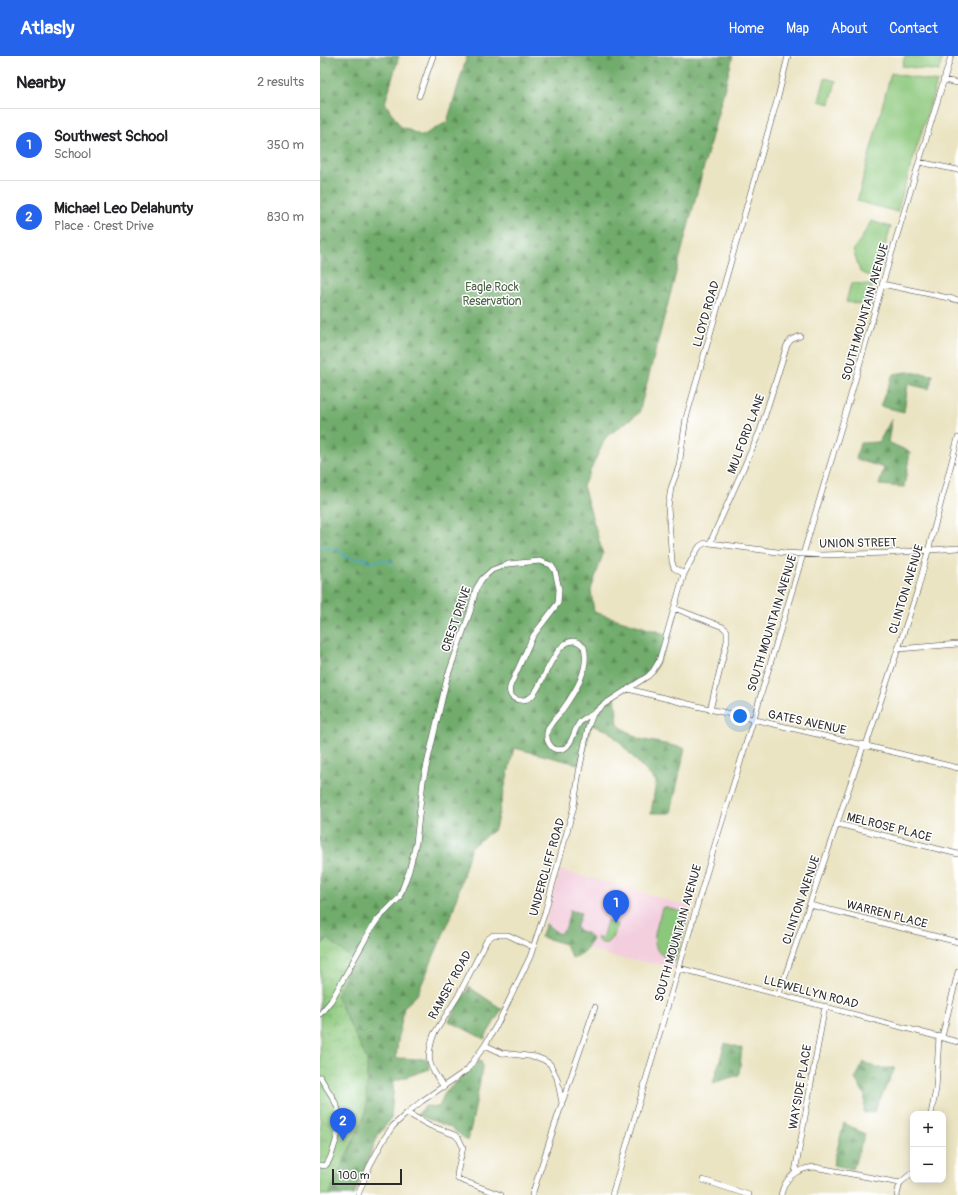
<!DOCTYPE html>
<meta charset="utf-8">
<style>
body{margin:0;font-family:Pangolin,sans-serif;background:#f2f2f2;color:#202124}
.controls{position:absolute;right:12px;bottom:12px;display:grid;overflow:hidden;border-radius:8px;box-shadow:0 2px 10px #0003}
.controls button{width:36px;height:36px;display:grid;place-items:center;padding:0;border:0;border-bottom:1px solid #e0e0e0;background:#fff;color:#202124;font:20px sans-serif}
.scale{position:absolute;left:12px;bottom:10px;width:70px;box-sizing:border-box;padding-left:4px;border:2px solid #2b2b2b;border-top:0;font-size:11px;line-height:14px;white-space:nowrap;color:#2b2b2b;-webkit-text-stroke:3px #fff;paint-order:stroke}
.you{position:absolute;left:420px;top:660px;width:14px;height:14px;margin:-10px;border:3px solid #fff;border-radius:50%;background:#1a73e8;box-shadow:0 0 0 6px #1a73e833}
.badge{display:grid;place-items:center;width:26px;height:26px;border-radius:50%;background:#2563eb;color:#fff;font-size:13px;font-weight:700}
.pin{position:absolute;translate:-50% -33px;filter:drop-shadow(0 1px 2px #0008)}
.pin::after{content:'';position:absolute;top:21px;width:14px;height:12px;background:inherit;clip-path:polygon(0 0,100% 0,50% 100%)}
.list{margin:0;padding:0;list-style:none}
h2{display:flex;justify-content:space-between;align-items:center;height:52px;margin:0;padding:0 16px;font-size:17px}
h2 small{font-size:13px;font-weight:400;color:#757577}
.list li{display:grid;grid-template-columns:26px 1fr auto;gap:12px;align-items:center;box-sizing:border-box;height:72px;padding:0 16px;border-top:1px solid #e0e0e0}
.list b{display:block;font-size:15px;white-space:nowrap}
.list p{margin:0;font-size:13px;white-space:nowrap;color:#757577}
.list em{font-size:13px;font-style:normal;color:#757577}
.map{position:relative;flex:none;width:638px;height:1139px;overflow:hidden}
header{display:flex;align-items:center;gap:24px;box-sizing:border-box;height:56px;padding:0 20px;background:#2563eb;color:#fff}
header strong{font-size:19px}
nav{display:flex;gap:22px;margin-inline-start:auto;font-size:14px}
main{display:flex}
aside{flex:1;background:#fff}
.map>svg:first-child{display:block}
.built{fill:#f3cfde}
.green{fill:#8cc87c;stroke:#5c7a54}
.forest{fill:url(#forest-firs);stroke:#4e6c4c}
.park{fill:url(#park-crowns);stroke:#5c7a54}
.lines{fill:none;stroke-linecap:round;stroke-linejoin:round}
.stream{stroke:#4aa9c9;stroke-width:1.5}
.minor-casing{stroke:#484742;stroke-width:6}
.minor{stroke:#fff;stroke-width:5}
.labels{text-anchor:middle;stroke-width:3;stroke-linejoin:round;paint-order:stroke}
.park-label{font-size:12px;fill:#4d6247;stroke:#fff}
.street-label{font-size:12px;fill:#2b2b2b;stroke:#fff}
</style>
<header>
<strong>Atlasly</strong>
<nav><a>Home</a><a>Map</a><a>About</a><a>Contact</a></nav>
</header>
<main>
<aside>
<h2>Nearby<small>2 results</small></h2>
<ul class="list">
<li><span class="badge">1</span><div><b>Southwest School</b><p>School</p></div><em>350 m</em></li>
<li><span class="badge">2</span><div><b>Michael Leo Delahunty</b><p>Place · Crest Drive</p></div><em>830 m</em></li>
</ul>
</aside>
<div class="map">
<svg width="638" height="1139" viewBox="0 0 638 1139">
<defs>
<pattern id="forest-firs" width="22" height="20" patternUnits="userSpaceOnUse"><rect width="22" height="20" fill="#71ac6c"/><path d="M5 1l3.5 6h-7zM16 11l3.5 6h-7z" fill="#5d8c59"/></pattern>
<pattern id="park-crowns" width="20" height="18" patternUnits="userSpaceOnUse"><rect width="20" height="18" fill="#8cc87c"/><path d="M2 6a3 3 0 1 1 6 0M12 15a3 3 0 1 1 6 0" fill="none" stroke="#73a366"/></pattern>
</defs>
<rect width="100%" height="100%" fill="#fff"/>
<filter id="ink" filterUnits="userSpaceOnUse"><feTurbulence type="fractalNoise" baseFrequency=".025" numOctaves="2"/><feDisplacementMap in="SourceGraphic" scale="8" xChannelSelector="R" yChannelSelector="G"/><feConvolveMatrix kernelMatrix="1 2 1 2 8 2 1 2 1" color-interpolation-filters="sRGB"/></filter>
<filter id="wash" filterUnits="userSpaceOnUse"><feTurbulence type="fractalNoise" baseFrequency=".012" numOctaves="4" result="noise"/><feDisplacementMap in="SourceGraphic" scale="16" xChannelSelector="R" yChannelSelector="G"/><feGaussianBlur stdDeviation="0.9" result="paint"/><feColorMatrix in="noise" values="0 0 0 0 0 0 0 0 0 0 0 0 0 0 0 0 0 1.4 0 .05"/><feComposite in="paint" operator="in"/></filter>
<g filter="url(#wash)">
<rect width="100%" height="100%" fill="#ebe4c3"/>
<path class="built" d="M240,814L315,834L371,852L354,911L293,901L222,877Z"/>
<path class="green" d="M585,0H623L619,15L582,10Z
M571,17L617,26L577,156L537,145Z
M505,22L516,25L510,48L499,45Z
M551,165L571,171L555,222L540,216L533,193L541,183Z
M531,227L553,229L546,249L526,246Z
M345,851L369,858L355,905C324,896 336,876 342,852Z
M287,864L298,869L292,882L287,887C281,888 278,886 276,881L282,883Z"/>
<path class="forest" d="M0,0H79L65,47L80,70L102,80L127,66L147,0H413L319,357L286,381L263,430L283,498L271,534L274,556L352,580L333,616L295,638L298,669L319,683L365,692L351,757H331L336,726L289,675L271,669L262,709L194,692L175,773L151,791L132,858L97,939L84,951L78,985L76,1002L108,1003L110,1013L74,1025L71,1063L58,1079L34,1139H9L46,1056L47,1004L16,940L8,884L0,891Z
M587,316L613,319L609,333L588,328L584,356L560,350L573,318Z
M572,362L568,386L590,396L584,431L559,429L564,412L536,403L540,387L559,386Z
M250,854L261,857L256,873L267,877L272,883C267,894 264,898 252,902L245,888L221,881L226,868L239,878L246,872Z
M149,931L182,953L164,983L129,965Z
M405,987L422,992L419,1019L393,1027Z
M160,1004L163,1010L152,1067L148,1085L130,1071L97,1059L105,1050L119,1051L125,1036Z
M544,1006L557,1012H575L554,1056L544,1057L545,1039L535,1023Z
M524,1067L545,1078L533,1113L513,1109Z"/>
<path class="park" d="M8,883L33,904L16,940L47,1004L46,1056L9,1139H0V891Z"/>
<g class="lines">
<path class="stream" d="M0,490C8,493 16,493 24,496V501L37,503L45,502L47,506C53,507 59,504 64,504C68,505 71,507 74,507"/>
</g>
</g>
<g filter="url(#ink)">
<g class="lines">
<defs>
<path id="minor" d="M623,24L638,27
M99,40L113,0
M599,106L638,114
M562,228L638,244
M390,487L440,375L467,289L471,284L480,280
M364,518L354,512L352,506L348,451L351,432L359,410L366,362L458,41L468,0
M354,552L403,571L407,575V585L390,654
M578,593L638,588
M308,633C417,661 528,684 638,712
M546,689L598,533L638,382
M518,768L638,798
M490,849L638,886
M359,912L638,986
M459,938L544,688
M0,958L11,945L51,873L58,863L79,842L89,815L96,787L103,725L127,622L150,556L156,533L162,523L172,514L188,508L220,505L231,509L235,515L239,533L238,547L213,580L191,628C184,644 204,649 213,639C224,628 240,566 264,591C270,613 255,636 243,653C238,660 232,665 228,673C224,684 232,699 245,692C254,686 253,674 260,666C263,662 269,660 273,658
M622,981L638,916
M165,989L182,997L216,1001L224,1004L230,1008L237,1022L242,1047L212,1139
M0,1021C18,1051 26,1055 14,1091C12,1097 10,1106 5,1110L0,1109
M124,1031C109,1011 105,1003 114,978L138,940L167,884L173,879H188L213,891
M243,1044L275,951
M87,1057L111,1070L135,1079L139,1083L143,1091L137,1118L138,1123L181,1139
M611,1058L616,1033L619,980
M475,1116L505,950
M383,1124L429,1139
M38,1139L49,1111L64,1083L73,1070L87,1057L102,1045L147,1014L165,989L179,965L210,901L225,856L254,750L259,716L268,671L273,658L283,649L328,620L333,615L339,605L364,518L375,497L380,490L385,487H390L465,497L502,499L568,497L638,492
M292,1139L396,785L433,665L530,342L563,226L631,0
M461,1139C465,1121 476,1113 494,1111L580,1127L593,1116
M577,1139L580,1127"/>
</defs>
<use href="#minor" class="minor-casing"/>
<use href="#minor" class="minor"/>
</g>
</g>
<g class="labels">
<g class="park-label">
<text x="172" y="235">Eagle Rock<tspan x="172" dy="14">Reservation</tspan></text>
</g>
<g class="street-label">
<text transform="translate(545 256) rotate(-74)" y="4">SOUTH MOUNTAIN AVENUE</text>
<text transform="translate(386 258) rotate(-74)" y="4">LLOYD ROAD</text>
<text transform="translate(426 378) rotate(-69)" y="4">MULFORD LANE</text>
<text transform="translate(538 487) rotate(-1)" y="4">UNION STREET</text>
<text transform="translate(586 533) rotate(-73)" y="4">CLINTON AVENUE</text>
<text transform="translate(136 563) rotate(-71)" y="4">CREST DRIVE</text>
<text transform="translate(452 567) rotate(-73)" y="4">SOUTH MOUNTAIN AVENUE</text>
<text transform="translate(487 666) rotate(12)" y="4">GATES AVENUE</text>
<text transform="translate(569 771) rotate(14)" y="4">MELROSE PLACE</text>
<text transform="translate(227 811) rotate(-74)" y="4">UNDERCLIFF ROAD</text>
<text transform="translate(481 844) rotate(-71)" y="4">CLINTON AVENUE</text>
<text transform="translate(567 858) rotate(14)" y="4">WARREN PLACE</text>
<text transform="translate(358 877) rotate(-74)" y="4">SOUTH MOUNTAIN AVENUE</text>
<text transform="translate(130 929) rotate(-61)" y="4">RAMSEY ROAD</text>
<text transform="translate(491 936) rotate(15)" y="4">LLEWELLYN ROAD</text>
<text transform="translate(480 1031) rotate(-80)" y="4">WAYSIDE PLACE</text>
</g>
</g>
</svg>
<div class="controls">
<button>+</button>
<button>−</button>
</div>
<div class="scale">100 m</div>
<div class="you"></div>
<div class="pin badge" style="left:296px;top:867px">1</div>
<div class="pin badge" style="left:23px;top:1085px">2</div>
</div>
</main>
